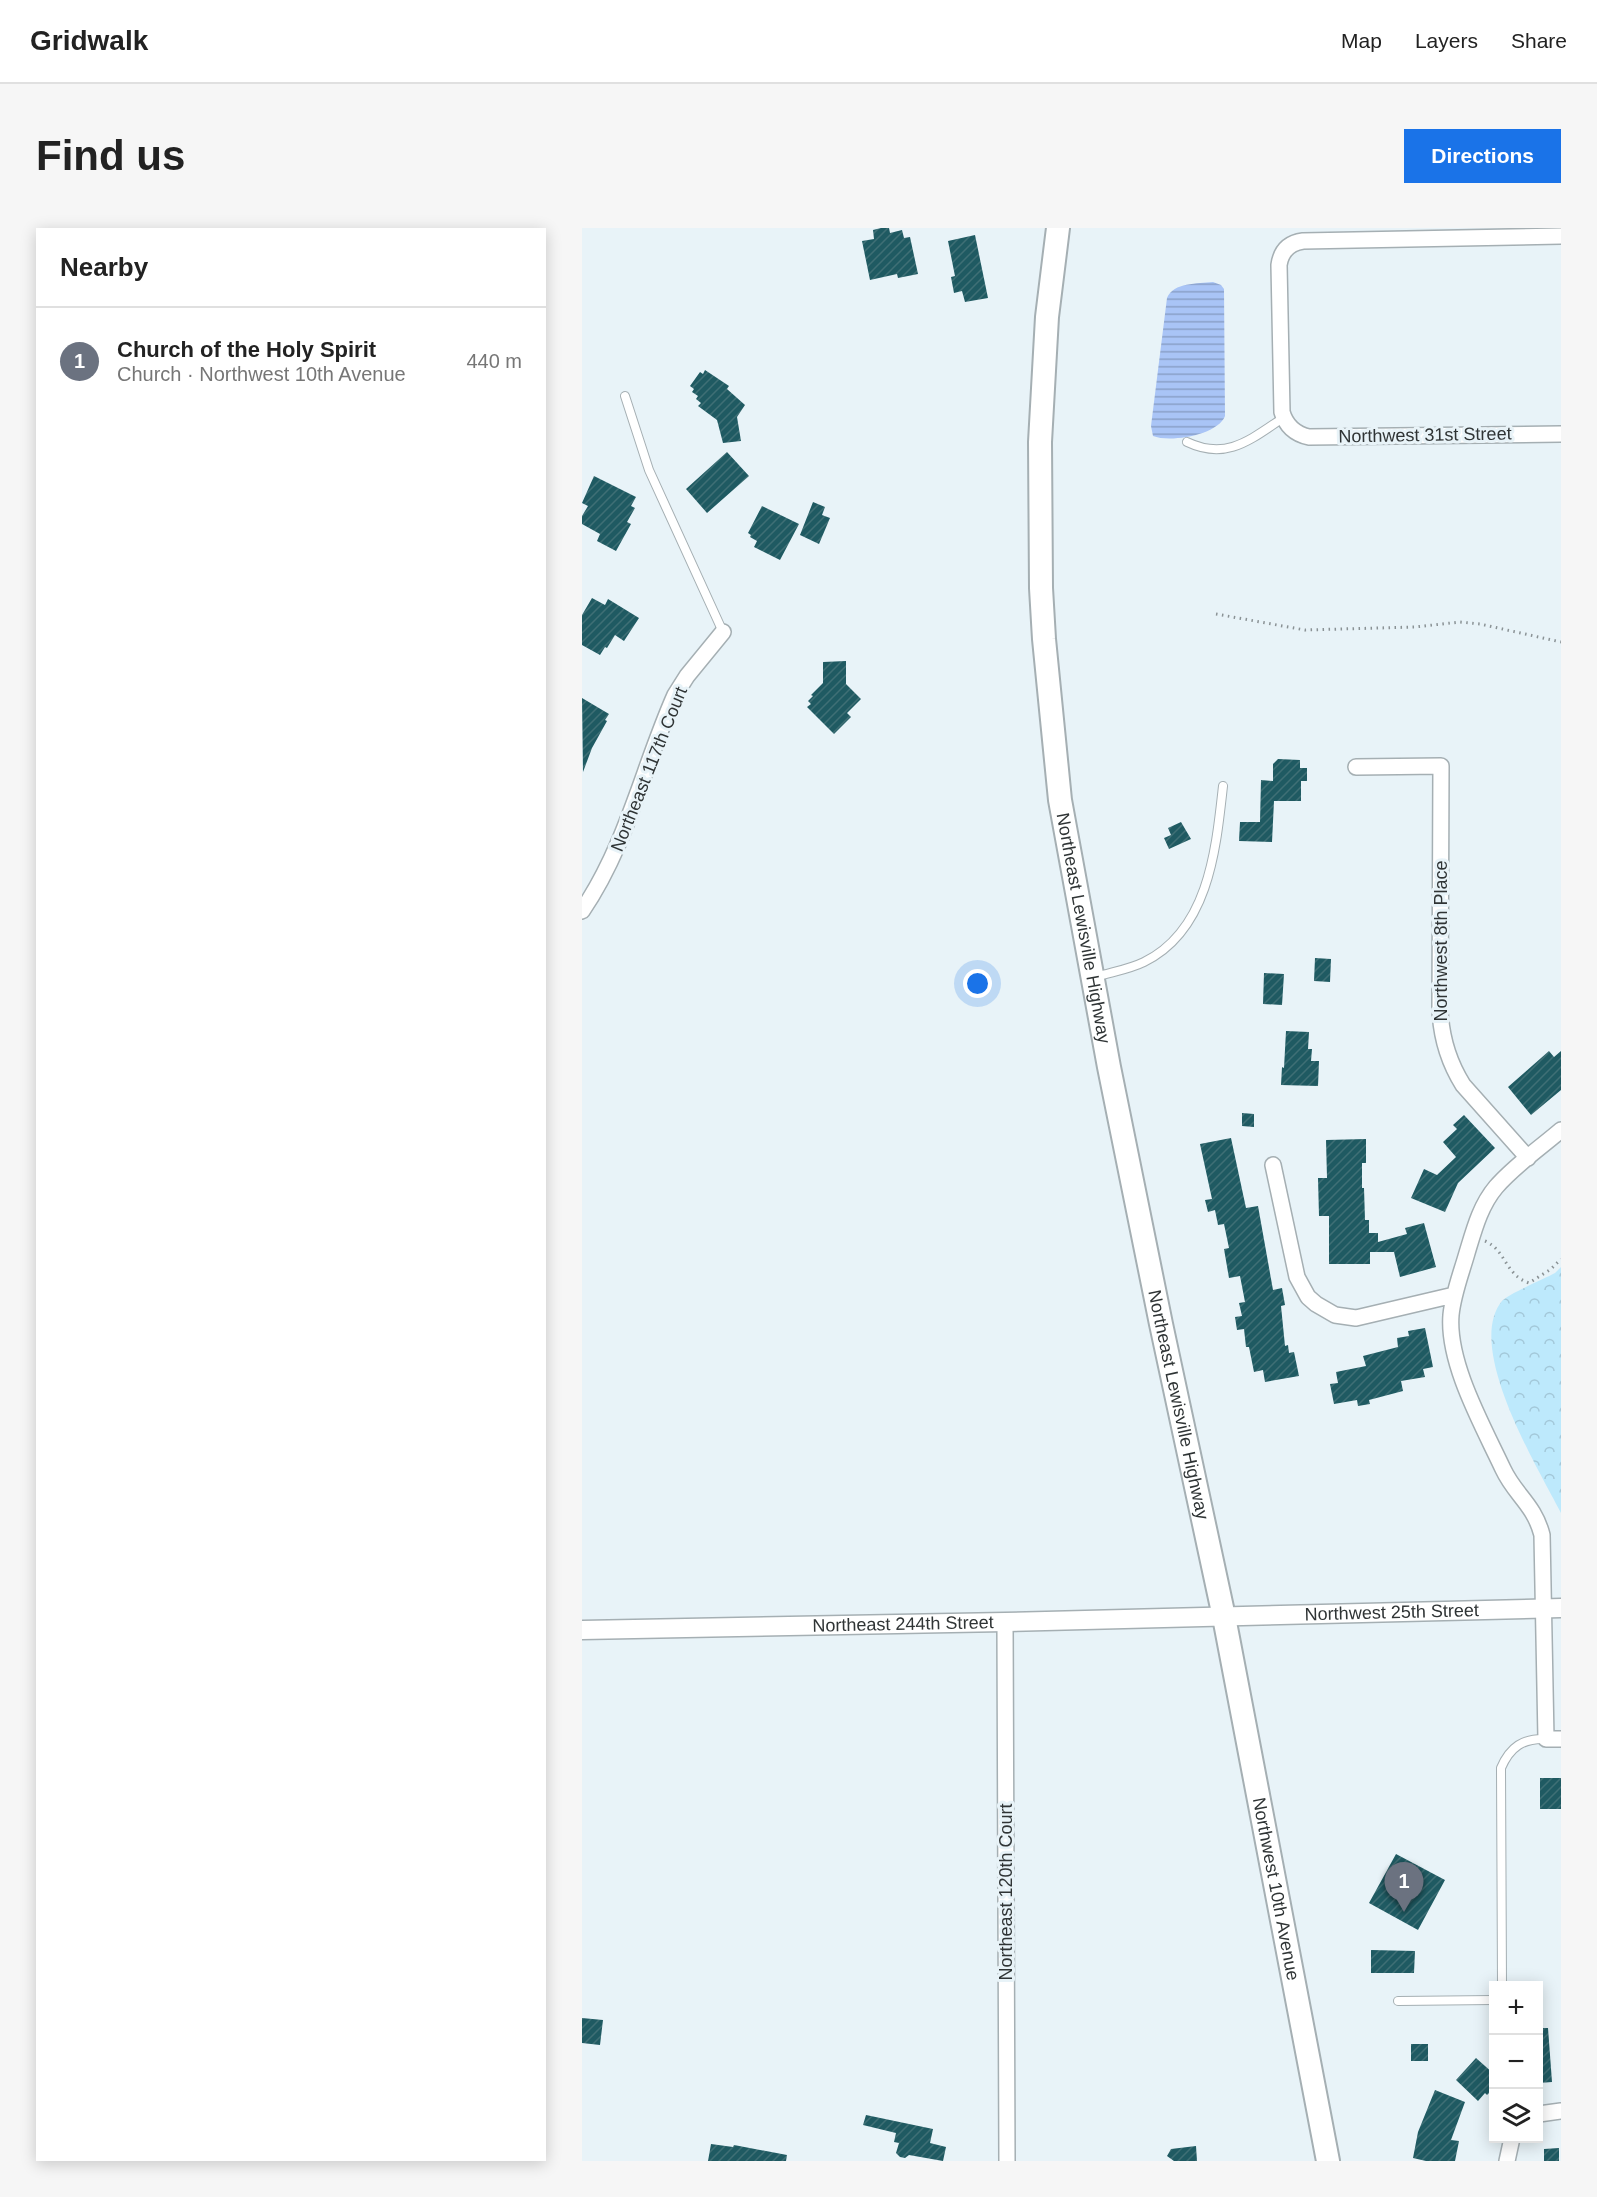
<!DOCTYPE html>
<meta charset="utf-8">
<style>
body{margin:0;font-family:Arial,sans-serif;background:#f6f6f6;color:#222}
.controls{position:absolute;right:18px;bottom:18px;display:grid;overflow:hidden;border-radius:0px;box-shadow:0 3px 15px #0003}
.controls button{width:54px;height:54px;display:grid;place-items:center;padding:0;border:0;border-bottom:2px solid #e0e0e0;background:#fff;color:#222;font:30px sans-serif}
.you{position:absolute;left:396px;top:756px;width:21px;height:21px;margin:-15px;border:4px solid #fff;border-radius:50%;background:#1a73e8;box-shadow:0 0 0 9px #1a73e833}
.badge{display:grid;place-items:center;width:39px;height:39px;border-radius:50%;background:#1a73e8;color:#fff;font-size:20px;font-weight:700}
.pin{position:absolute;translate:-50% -50px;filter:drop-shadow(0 2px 3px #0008)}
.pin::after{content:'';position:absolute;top:32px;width:21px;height:18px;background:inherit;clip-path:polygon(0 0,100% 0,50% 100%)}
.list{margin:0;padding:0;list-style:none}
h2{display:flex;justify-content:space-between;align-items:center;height:78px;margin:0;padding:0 24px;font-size:26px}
h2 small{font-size:20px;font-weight:400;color:#767676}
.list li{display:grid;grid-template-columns:39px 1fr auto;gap:18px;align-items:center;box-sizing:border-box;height:108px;padding:0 24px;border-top:2px solid #e0e0e0}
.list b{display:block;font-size:22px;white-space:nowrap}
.list p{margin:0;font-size:20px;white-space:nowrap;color:#767676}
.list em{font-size:20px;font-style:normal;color:#767676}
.icon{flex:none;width:33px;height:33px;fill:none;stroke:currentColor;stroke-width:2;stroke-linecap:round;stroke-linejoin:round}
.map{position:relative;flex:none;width:979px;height:1933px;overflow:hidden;border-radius:0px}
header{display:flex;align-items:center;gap:36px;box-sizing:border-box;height:84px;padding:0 30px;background:#fff;border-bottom:2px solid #e0e0e0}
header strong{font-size:28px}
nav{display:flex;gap:33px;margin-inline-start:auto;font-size:21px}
.intro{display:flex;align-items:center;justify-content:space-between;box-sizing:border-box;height:144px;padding:0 36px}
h1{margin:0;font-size:42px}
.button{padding:15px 27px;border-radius:0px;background:#1a73e8;color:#fff;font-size:21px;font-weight:700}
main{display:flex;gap:36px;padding:0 36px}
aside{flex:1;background:#fff;border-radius:0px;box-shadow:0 3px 15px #0003}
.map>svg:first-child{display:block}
.forest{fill:url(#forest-crowns)}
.water{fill:url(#water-rules)}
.building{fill:url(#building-hatch)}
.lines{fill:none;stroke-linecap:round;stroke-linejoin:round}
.service-casing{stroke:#a5afb3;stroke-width:10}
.minor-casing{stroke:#a5afb3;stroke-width:18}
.tertiary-casing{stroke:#a5afb3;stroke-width:21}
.primary-casing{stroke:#a5afb3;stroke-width:26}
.path{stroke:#8a9295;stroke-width:3;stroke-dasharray:1.5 4.5;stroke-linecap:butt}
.service{stroke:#fff;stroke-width:8}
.minor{stroke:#fff;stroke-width:15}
.tertiary{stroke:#fff;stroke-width:18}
.primary{stroke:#fff;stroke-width:22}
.labels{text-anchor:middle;stroke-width:6;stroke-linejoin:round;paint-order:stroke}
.street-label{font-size:18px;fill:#2f3435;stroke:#e8f3f8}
</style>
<header>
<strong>Gridwalk</strong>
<nav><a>Map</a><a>Layers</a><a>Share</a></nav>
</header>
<div class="intro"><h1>Find us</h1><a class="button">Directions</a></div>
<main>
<aside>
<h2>Nearby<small></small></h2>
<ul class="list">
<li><span class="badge" style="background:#6b7280">1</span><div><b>Church of the Holy Spirit</b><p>Church · Northwest 10th Avenue</p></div><em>440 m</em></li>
</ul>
</aside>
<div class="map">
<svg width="979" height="1933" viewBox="0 0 979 1933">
<defs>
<pattern id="forest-crowns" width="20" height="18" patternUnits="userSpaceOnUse" patternTransform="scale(1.5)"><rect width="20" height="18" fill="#bde9fc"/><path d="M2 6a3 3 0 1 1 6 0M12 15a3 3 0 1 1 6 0" fill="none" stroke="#a3c8d9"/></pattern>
<pattern id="water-rules" width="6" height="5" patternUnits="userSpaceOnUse" patternTransform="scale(1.5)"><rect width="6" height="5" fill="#a9c4f6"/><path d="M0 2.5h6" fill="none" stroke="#8aa0c8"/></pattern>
<pattern id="building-hatch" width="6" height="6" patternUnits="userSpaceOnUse" patternTransform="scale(1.5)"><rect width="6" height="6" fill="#1f5a62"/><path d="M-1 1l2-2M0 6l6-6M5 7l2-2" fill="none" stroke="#3f6f75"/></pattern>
</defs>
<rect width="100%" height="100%" fill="#e8f3f8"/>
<path class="forest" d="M979,1039V1285C956,1240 882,1119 920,1073C926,1066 962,1051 973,1045Z"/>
<path class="water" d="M631,54L639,57L642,61L643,188C636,207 588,215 571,208L569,198L585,70C592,54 615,56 631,54Z"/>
<path class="building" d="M299,0H307L308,5L320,2L322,10L328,9L336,46L316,50L315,46L288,52L280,13L292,11L291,2Z
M393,7L406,70L383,74L380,63L372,65L369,49L373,48L366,13Z
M123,142L147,158L145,161L163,177L155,189L159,213L141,215L135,192L116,178L119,175L114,171L116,168L110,164L112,161L108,158L118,144L121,146Z
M145,224L167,248L125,285L104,261Z
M12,248L54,269L49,278L53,280L45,294L49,296L34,323L15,313L18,306L0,296V288L6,278L0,275Z
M231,274L243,279L240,287L248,290L237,316L218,307Z
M180,278L217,296L198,332L172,319L175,313L168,309L169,307L166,305Z
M10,370L23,377L26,371L57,390L42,413L33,407L25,420L23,419L18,427L0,417V387Z
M264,433V456L279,471L265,485L269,489L252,506L225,479L229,476L226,473L231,468L229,467L241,455V434Z
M0,470L27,486L23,492L25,493L10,520L1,544Z
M696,531L718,532V540H725V553H719V573H692L690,614L657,613L658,594H678L679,552L691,553V536Z
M599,594L609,611L587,621L582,610L589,607L586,600Z
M733,730L749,731L748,754L732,753Z
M682,745L702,746L700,777L681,776Z
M704,803L727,804L726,821H730L729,833H737L736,858L699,857L700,839L702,840Z
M967,823L972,829L979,823V862L949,887L926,859Z
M660,885L672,886V899L660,898Z
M882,887L913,920L876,955L863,984L829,970L842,941L855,947L874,929L861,914L875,901L871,897Z
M649,910L664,980L676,978L691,1062L700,1060L703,1077L699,1078L703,1118L706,1117L707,1125L712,1124L717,1148L683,1154L681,1142L672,1144L667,1119H664L662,1101L655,1102L653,1089L660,1088L657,1075L663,1074L658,1048L647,1050L642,1021L647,1020L642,996L636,997L633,982L626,984L623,972L630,971L618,916Z
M784,911V935H780V960H782L783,992H787V1005H796V1014L825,1006L823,1000L842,995L854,1039L818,1049L812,1024H788V1036H747V988H737L736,950H745L744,912Z
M843,1100L851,1139L841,1141L843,1149L819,1153L821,1163L787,1172L788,1176L776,1178L775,1172L752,1176L748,1156L756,1155L754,1144L784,1138L781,1128L816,1119L815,1110L827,1108L826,1103Z
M958,1550H979V1581H958Z
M814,1626L863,1652L836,1702L787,1675Z
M789,1722L833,1723L832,1745H789Z
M0,1790L21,1792L18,1817L0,1815Z
M957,1800H966L970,1854L957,1855Z
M829,1816H846V1833H829Z
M894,1830L912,1846V1860L905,1867L903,1865L896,1873L874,1852Z
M853,1862L883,1874L869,1912L877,1913L873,1933H844L831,1930L836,1904Z
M284,1887L351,1901L348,1915L364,1919L361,1933L327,1927L323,1930L318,1929L314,1925L317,1915L312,1914L314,1905L281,1897Z
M129,1916L151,1919L152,1917L205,1927L204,1933H126Z
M614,1918L615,1933H592L585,1928L589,1921Z
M977,1920V1933H962V1921Z"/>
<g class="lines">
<defs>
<path id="service" d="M43,168L67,242L141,404
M605,214C645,233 669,211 701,190
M514,749C530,744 548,741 562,734C627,702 634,621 641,558
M920,1758L919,1540C928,1519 941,1510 964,1511
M816,1773L912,1772"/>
<path id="minor" d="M979,8L721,13C707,15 699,23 697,37L700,184C704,198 713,206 727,209L979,206
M774,539L859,538L858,781C859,810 866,833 881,857L946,930
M0,683C45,617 61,539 93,467L105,448L141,404
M979,902C958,920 932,938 914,959C898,978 892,1002 885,1025C879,1046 871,1066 869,1087C865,1135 901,1198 921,1241C933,1267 952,1276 960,1307L964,1511H979
M691,937L715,1049L726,1069L734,1076L753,1087L774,1090L872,1067
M423,1394L425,1933
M957,1886L979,1883
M925,1933L930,1910"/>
<g id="tertiary">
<path id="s1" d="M0,1402L423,1394L979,1380"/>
</g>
<g id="primary">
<path id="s2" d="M476,0L465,89L458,214L459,360L462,411L478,572L527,839L579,1096L642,1389L746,1933"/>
</g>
</defs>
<use href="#service" class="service-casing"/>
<use href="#minor" class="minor-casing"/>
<use href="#tertiary" class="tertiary-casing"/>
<use href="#primary" class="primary-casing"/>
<path class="path" d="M634,386L723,402L833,399L878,394L898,396L979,414
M903,1013C924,1022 923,1047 947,1055L969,1041L979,1031"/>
<use href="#service" class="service"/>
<use href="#minor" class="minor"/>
<use href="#tertiary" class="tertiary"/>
<use href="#primary" class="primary"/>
</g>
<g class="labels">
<g class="street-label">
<text transform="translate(843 207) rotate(-1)" y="6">Northwest 31st Street</text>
<text transform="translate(67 541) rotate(-68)" y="6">Northeast 117th Court</text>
<text dy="6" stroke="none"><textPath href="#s2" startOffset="704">Northeast Lewisville Highway</textPath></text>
<text transform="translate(859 713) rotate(-90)" y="6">Northwest 8th Place</text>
<text dy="6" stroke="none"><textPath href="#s2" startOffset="1190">Northeast Lewisville Highway</textPath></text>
<text dy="6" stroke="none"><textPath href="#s1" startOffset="810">Northwest 25th Street</textPath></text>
<text dy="6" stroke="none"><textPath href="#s1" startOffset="321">Northeast 244th Street</textPath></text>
<text dy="6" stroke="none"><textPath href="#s2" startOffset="1684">Northwest 10th Avenue</textPath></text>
<text transform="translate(424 1664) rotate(-90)" y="6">Northeast 120th Court</text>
</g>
</g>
</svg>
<div class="controls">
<button>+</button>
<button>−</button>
<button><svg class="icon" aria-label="layers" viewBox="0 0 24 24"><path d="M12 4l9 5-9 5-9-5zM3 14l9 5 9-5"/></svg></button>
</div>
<div class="you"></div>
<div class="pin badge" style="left:822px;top:1684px;background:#6b7280">1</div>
</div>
</main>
